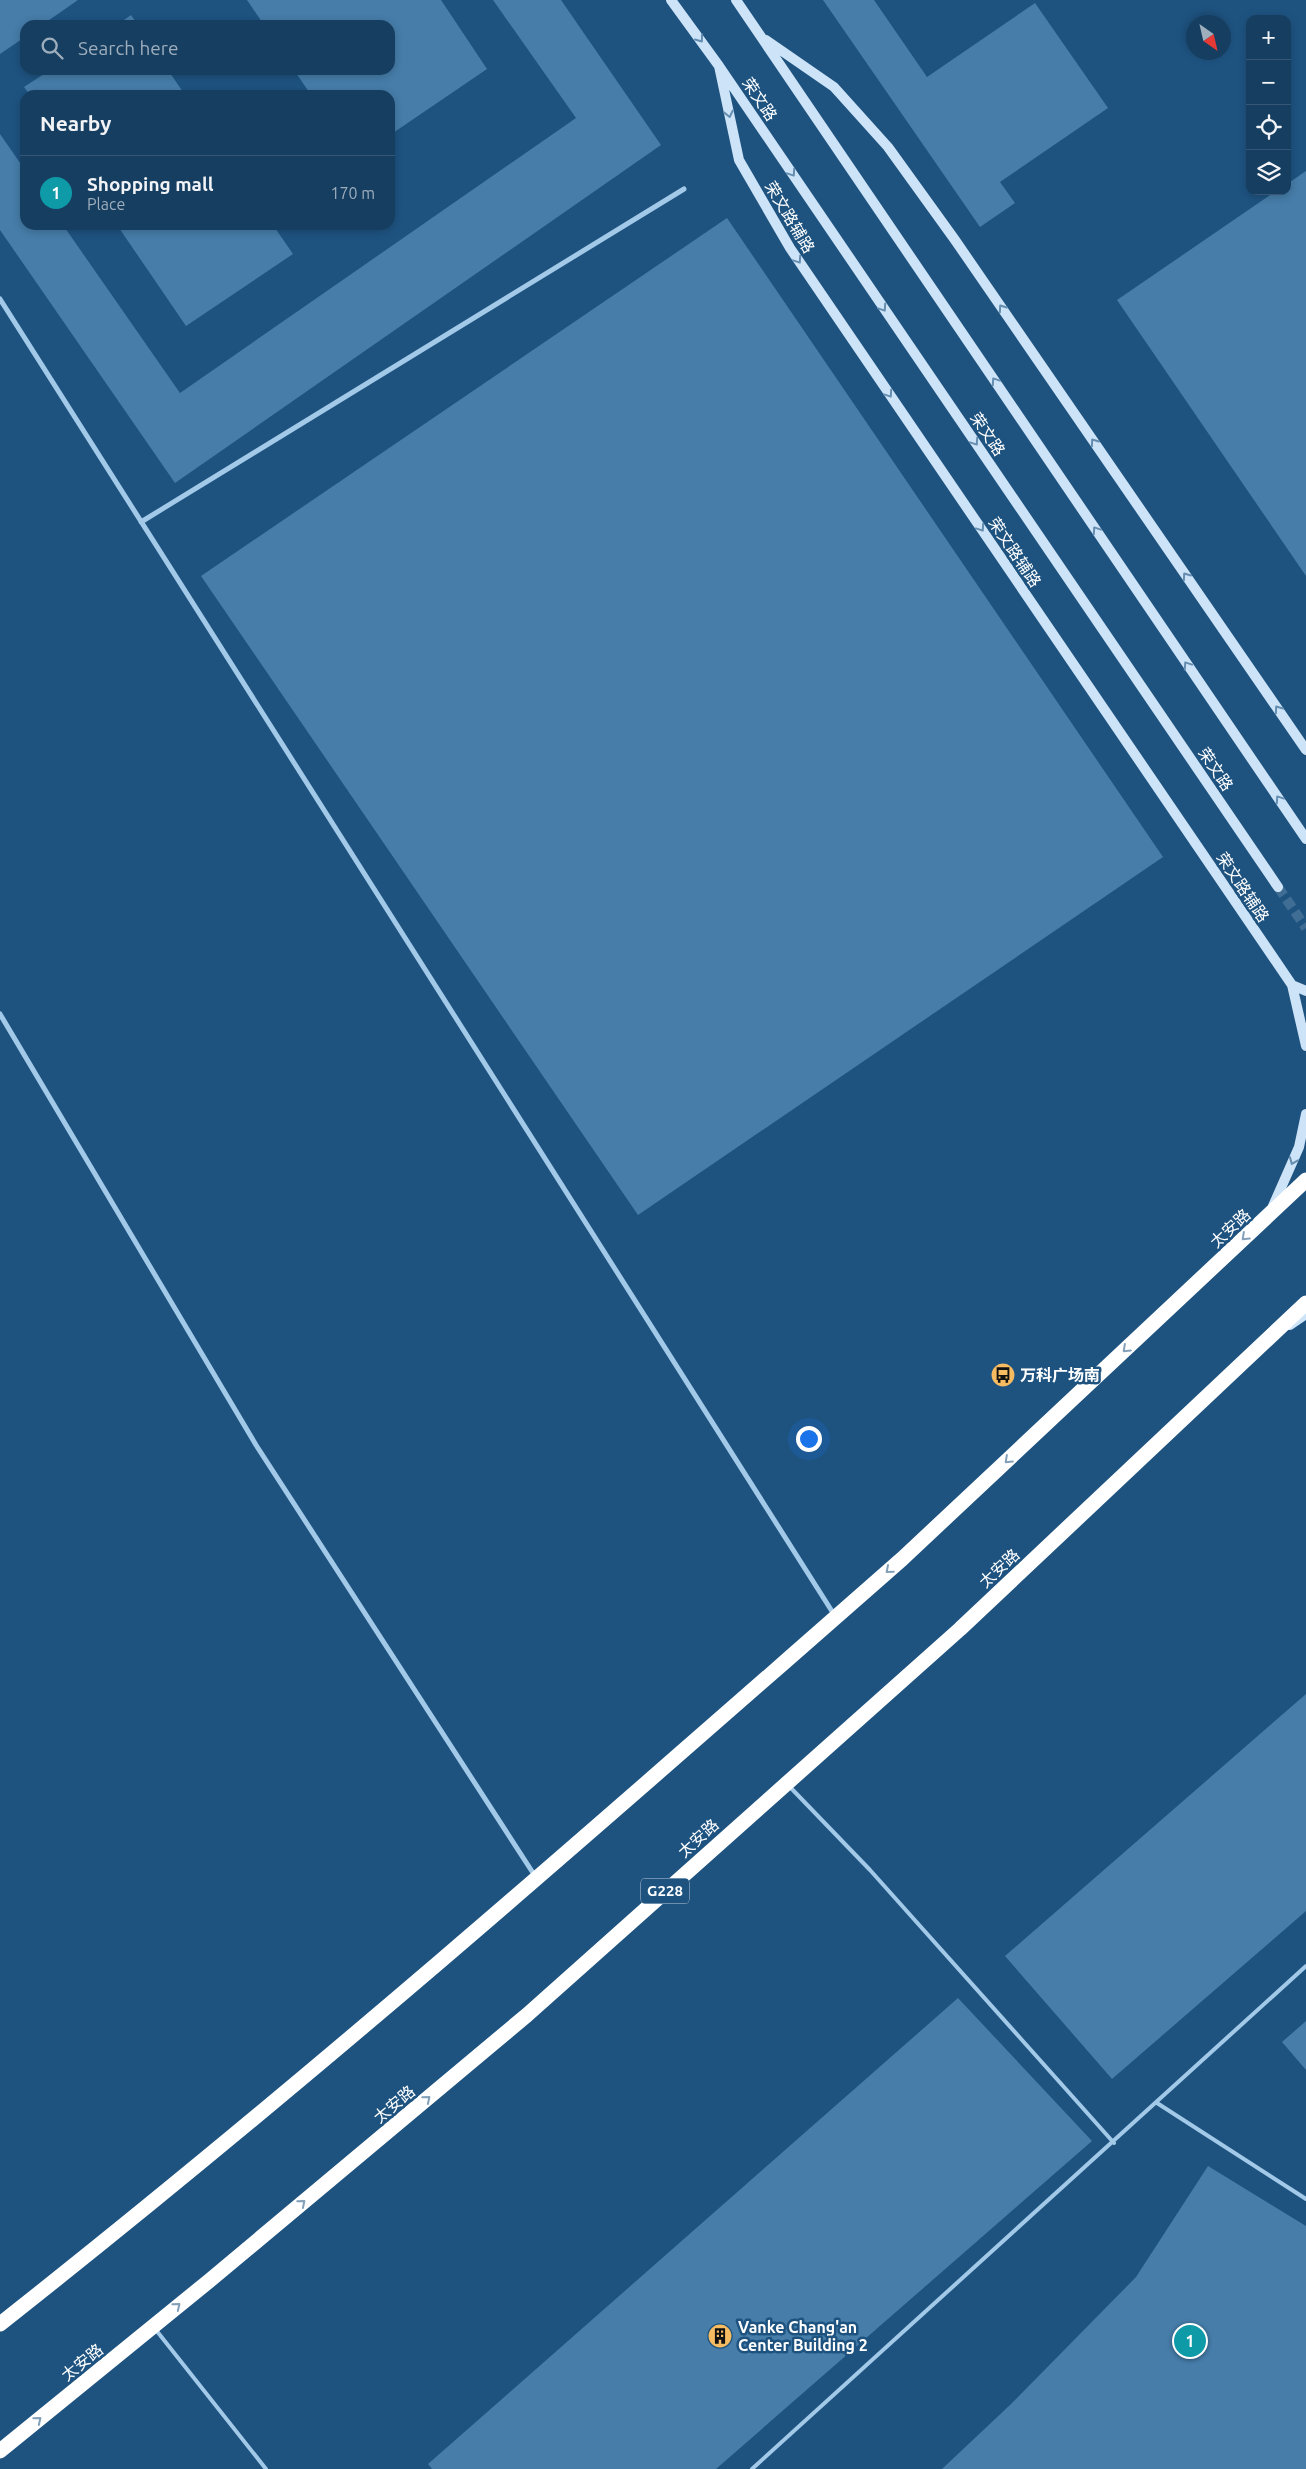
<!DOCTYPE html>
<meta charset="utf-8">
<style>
body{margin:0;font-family:Ubuntu,"Noto Sans SC",sans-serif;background:#1f4566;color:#f1f3f6}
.controls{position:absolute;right:15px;top:15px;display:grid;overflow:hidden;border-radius:10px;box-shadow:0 2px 8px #0003}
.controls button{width:45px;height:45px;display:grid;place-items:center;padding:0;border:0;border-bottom:1px solid #355775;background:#163e60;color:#f1f3f6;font:25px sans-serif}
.compass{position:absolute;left:1186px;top:15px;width:45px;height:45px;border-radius:50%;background:#163e60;box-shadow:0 2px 8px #0003;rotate:146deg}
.you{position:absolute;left:808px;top:1438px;width:18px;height:18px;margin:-12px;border:4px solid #fff;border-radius:50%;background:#1a73e8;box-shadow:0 0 0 8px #1a73e833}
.badge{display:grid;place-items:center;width:32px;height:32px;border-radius:50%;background:#f7bc61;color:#fff;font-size:16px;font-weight:700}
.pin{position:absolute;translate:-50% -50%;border:2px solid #fff;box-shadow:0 1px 5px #0006}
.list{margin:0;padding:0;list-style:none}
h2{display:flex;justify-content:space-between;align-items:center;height:65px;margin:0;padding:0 20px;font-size:21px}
h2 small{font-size:16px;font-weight:400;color:#9eaebd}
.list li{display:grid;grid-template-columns:32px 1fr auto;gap:15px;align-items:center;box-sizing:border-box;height:75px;padding:0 20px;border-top:1px solid #355775}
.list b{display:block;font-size:19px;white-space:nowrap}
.list p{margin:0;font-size:16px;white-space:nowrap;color:#9eaebd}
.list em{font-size:16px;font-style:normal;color:#9eaebd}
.icon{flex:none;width:28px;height:28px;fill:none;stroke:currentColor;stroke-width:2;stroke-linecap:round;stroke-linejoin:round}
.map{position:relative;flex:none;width:1306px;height:2469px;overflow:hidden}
.search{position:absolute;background:#163e60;box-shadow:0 2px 8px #0003;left:20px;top:20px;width:375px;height:55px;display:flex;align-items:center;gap:12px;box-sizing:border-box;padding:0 18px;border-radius:15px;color:#9eaebd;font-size:19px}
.panel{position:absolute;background:#163e60;box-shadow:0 2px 8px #0003;left:20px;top:90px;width:375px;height:140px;border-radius:15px}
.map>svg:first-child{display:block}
.building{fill:#467da9}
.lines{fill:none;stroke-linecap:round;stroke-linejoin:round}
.secondary-tunnel{stroke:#406d93;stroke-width:10;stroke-dasharray:10 5;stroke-linecap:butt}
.lane{stroke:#a2c9e8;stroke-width:4}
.street{stroke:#a2c9e8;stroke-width:5}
.secondary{stroke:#cde3f7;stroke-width:10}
.highway{stroke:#fff;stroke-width:15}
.oneway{stroke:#648db0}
.oneway2{stroke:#83a0b9}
.labels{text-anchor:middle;stroke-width:5;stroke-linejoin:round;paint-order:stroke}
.shield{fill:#1e5380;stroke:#bccbd9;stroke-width:1}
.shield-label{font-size:15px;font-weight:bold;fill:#fff}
.street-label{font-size:16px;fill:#fff;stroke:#1e5380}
.poi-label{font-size:16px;font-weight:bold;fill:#fff;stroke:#1e5380;text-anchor:start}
</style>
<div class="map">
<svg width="1306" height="2469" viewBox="0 0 1306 2469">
<rect width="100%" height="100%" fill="#1e5380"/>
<path class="building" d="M0,0H78L42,25H25V37L0,54Z
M247,0H441L487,69L390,135V95H311L294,70H390V25H264Z
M493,0H561L661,145L175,483L0,230V134L25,170V225H63L180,393L576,118Z
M823,0H874L927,77L1035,3L1108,108L1000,182L1015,203L980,227Z
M131,15L138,25H117Z
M50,70H168L185,95H30L24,87Z
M1306,171V576L1117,300L1276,191H1287V184Z
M727,218L1163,857L638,1215L201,576Z
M117,225H273L293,254L186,326Z
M1306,1694V1911L1112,2079L1005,1956Z
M958,1998L1092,2141L716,2469H432L428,2464Z
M1306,2021V2070L1282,2042Z
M1208,2166L1306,2226V2469H942L1011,2404L1136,2277Z"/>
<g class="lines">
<path class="secondary-tunnel" d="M1278,887L1306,928"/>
<path class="lane" d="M789,1786L870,1870L1114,2143
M1157,2103L1306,2199
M156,2330L266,2469
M752,2469L1306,1966"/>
<path class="street" d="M0,299L835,1616
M141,522L684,189
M0,1014L256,1445L535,1876"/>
<path class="secondary" d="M671,0L719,66L1278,887
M736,0L1306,839
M766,40L834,87L888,147L955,240L1306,750
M719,66L739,160L790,248L1292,985L1306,1046
M1292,985L1306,991
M1273,1206L1299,1147L1306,1114
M1290,1325L1306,1314"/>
<path class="highway" d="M0,2324C310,2080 606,1819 902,1559L1306,1180
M0,2451L209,2281L527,2015L960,1629L1306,1303"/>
</g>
<defs><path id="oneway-chevron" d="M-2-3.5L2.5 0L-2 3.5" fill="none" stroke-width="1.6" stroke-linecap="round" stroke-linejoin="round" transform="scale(1.25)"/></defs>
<g class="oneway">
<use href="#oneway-chevron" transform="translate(700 39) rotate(54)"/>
<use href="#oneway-chevron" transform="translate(729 114) rotate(78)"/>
<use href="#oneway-chevron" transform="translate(792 173) rotate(56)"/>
<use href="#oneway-chevron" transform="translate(798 260) rotate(56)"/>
<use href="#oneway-chevron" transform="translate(883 308) rotate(56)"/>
<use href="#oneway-chevron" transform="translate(1002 308) rotate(-125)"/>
<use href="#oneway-chevron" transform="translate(995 381) rotate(-124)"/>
<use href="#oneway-chevron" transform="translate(889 394) rotate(56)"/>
<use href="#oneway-chevron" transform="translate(975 442) rotate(56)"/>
<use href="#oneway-chevron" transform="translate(1094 442) rotate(-125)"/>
<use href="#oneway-chevron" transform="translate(981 528) rotate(56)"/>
<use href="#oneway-chevron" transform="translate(1096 530) rotate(-124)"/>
<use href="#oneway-chevron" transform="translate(1186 576) rotate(-125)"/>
<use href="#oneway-chevron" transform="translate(1187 665) rotate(-124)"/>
<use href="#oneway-chevron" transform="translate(1278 709) rotate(-125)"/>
<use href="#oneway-chevron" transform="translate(1279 799) rotate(-124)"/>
<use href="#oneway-chevron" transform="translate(1293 1161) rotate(112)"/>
</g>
<g class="oneway2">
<use href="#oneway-chevron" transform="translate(1245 1237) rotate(137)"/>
<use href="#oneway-chevron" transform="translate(1126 1349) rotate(137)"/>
<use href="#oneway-chevron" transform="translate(1008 1460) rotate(137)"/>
<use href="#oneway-chevron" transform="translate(889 1570) rotate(139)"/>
<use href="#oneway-chevron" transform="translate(427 2099) rotate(-40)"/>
<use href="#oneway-chevron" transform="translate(302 2203) rotate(-40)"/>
<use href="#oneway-chevron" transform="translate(177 2306) rotate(-39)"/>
<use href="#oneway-chevron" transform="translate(38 2420) rotate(-39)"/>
</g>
<defs>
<symbol id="bus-disc" viewBox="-11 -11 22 22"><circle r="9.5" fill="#f7bc61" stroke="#1e5380"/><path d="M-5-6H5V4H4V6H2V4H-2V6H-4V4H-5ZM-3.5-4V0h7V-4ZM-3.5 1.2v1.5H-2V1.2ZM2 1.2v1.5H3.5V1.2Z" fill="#111"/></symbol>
<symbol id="building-disc" viewBox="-11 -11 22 22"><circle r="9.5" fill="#f7bc61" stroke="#1e5380"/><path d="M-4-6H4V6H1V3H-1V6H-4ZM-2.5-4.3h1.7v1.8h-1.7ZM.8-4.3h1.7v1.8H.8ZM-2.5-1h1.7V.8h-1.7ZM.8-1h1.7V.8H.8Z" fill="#111"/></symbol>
</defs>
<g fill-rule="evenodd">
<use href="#bus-disc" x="989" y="1361" width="28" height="28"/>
<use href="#building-disc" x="706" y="2322" width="28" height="28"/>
</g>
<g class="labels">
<rect class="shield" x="641" y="1878.5" width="48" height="25" rx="4"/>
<g class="shield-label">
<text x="665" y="1896">G228</text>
</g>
<g class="street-label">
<text transform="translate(760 99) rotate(56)" y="6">荣文路</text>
<text transform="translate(790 217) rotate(59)" y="6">荣文路辅路</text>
<text transform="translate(988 434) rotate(56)" y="6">荣文路</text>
<text transform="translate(1015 552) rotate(56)" y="6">荣文路辅路</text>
<text transform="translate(1216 769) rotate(56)" y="6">荣文路</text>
<text transform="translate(1243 887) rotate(56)" y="6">荣文路辅路</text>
<text transform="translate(1230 1228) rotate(-43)" y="6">太安路</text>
<text transform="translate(999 1568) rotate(-43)" y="6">太安路</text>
<text transform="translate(698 1838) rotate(-42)" y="6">太安路</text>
<text transform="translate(394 2104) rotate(-40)" y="6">太安路</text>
<text transform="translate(82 2362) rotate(-39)" y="6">太安路</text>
</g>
<g class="poi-label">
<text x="1020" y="1381">万科广场南</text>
<text x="738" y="2333">Vanke Chang'an<tspan x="738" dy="18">Center Building 2</tspan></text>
</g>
</g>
</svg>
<div class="controls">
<button>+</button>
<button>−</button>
<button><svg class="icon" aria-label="locate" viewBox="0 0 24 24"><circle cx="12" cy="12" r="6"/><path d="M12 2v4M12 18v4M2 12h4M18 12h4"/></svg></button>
<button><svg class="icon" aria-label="layers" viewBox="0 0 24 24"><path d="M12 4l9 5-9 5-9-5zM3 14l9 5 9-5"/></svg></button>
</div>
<svg class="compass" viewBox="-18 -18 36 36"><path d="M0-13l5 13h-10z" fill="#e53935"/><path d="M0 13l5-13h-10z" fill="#9eaebd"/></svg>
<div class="you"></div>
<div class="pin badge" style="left:1190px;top:2341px;background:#0f9aa8">1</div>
<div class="search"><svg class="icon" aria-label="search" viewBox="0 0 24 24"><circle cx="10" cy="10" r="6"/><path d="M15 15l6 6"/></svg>Search here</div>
<section class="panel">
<h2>Nearby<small></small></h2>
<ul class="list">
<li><span class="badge" style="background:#0f9aa8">1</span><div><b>Shopping mall</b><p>Place</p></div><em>170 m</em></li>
</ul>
</section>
</div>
